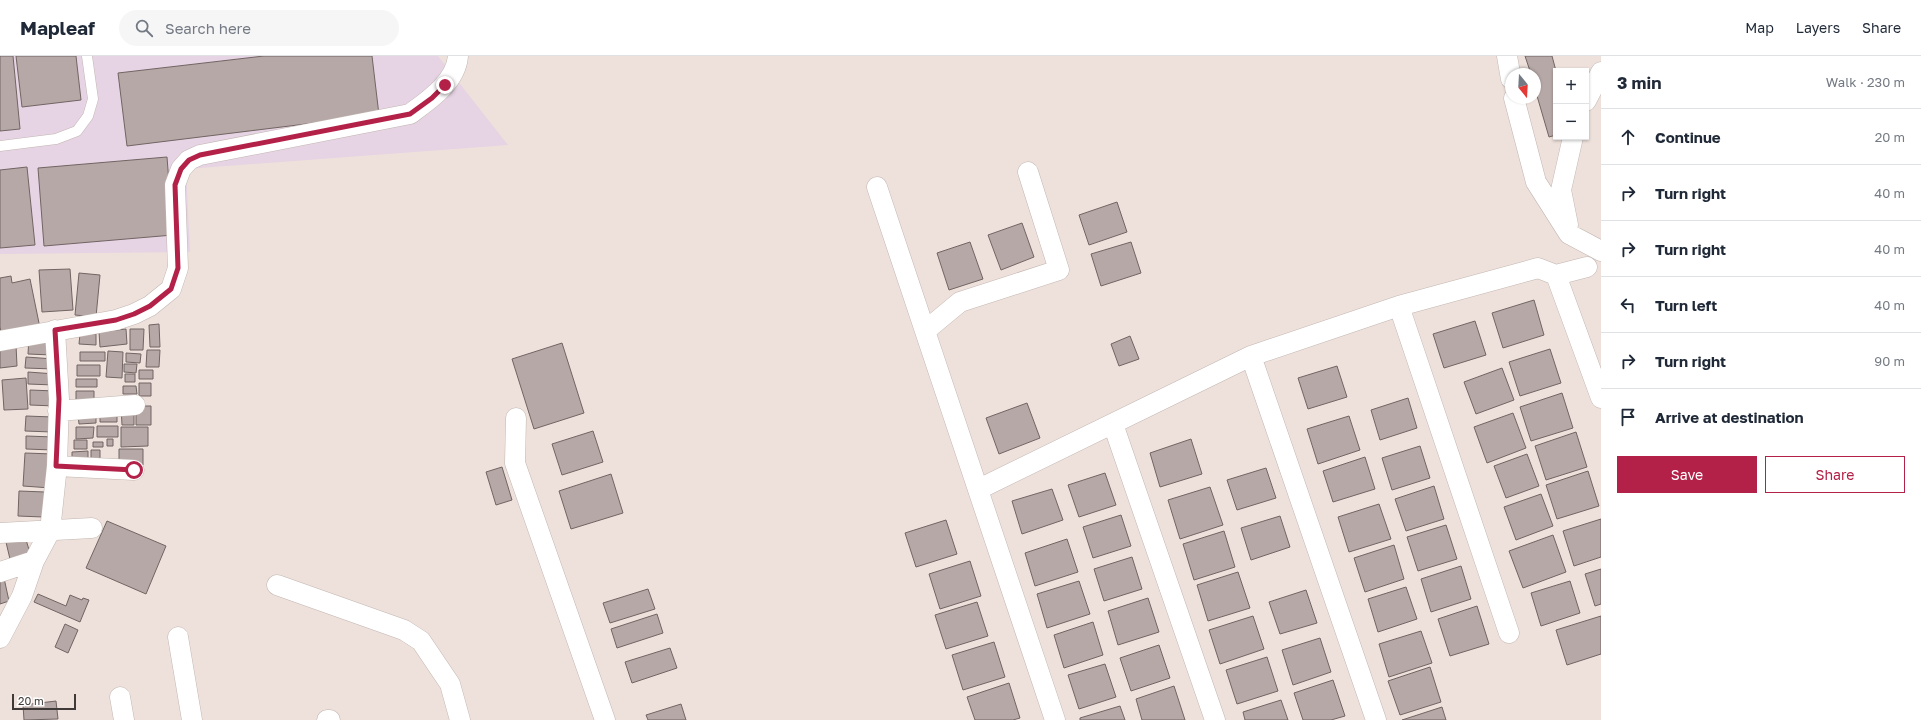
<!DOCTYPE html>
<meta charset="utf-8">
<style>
body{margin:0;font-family:"Golos Text",sans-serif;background:#f6f6f7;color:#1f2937}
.controls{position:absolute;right:12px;top:12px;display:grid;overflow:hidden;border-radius:0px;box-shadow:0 1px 3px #0004}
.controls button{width:36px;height:36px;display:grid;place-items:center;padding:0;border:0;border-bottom:1px solid #e0e1e3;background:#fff;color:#1f2937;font:20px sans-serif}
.compass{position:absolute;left:1505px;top:12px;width:36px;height:36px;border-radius:50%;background:#fff;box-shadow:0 1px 3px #0004;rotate:162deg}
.scale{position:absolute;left:12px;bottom:10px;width:64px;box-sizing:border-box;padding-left:4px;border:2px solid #3f3a37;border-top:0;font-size:11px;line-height:14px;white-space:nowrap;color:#3f3a37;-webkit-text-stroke:3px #fff;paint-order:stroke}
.stop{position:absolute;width:12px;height:12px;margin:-9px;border:3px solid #b32148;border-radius:50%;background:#fff}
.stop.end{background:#b32148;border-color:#fff;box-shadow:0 1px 4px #0008}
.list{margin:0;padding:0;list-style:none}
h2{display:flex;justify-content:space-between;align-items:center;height:52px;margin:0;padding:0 16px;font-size:17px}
h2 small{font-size:13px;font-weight:400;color:#747a83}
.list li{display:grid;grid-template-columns:26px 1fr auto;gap:12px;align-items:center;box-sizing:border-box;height:56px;padding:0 16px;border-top:1px solid #e0e1e3}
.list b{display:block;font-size:15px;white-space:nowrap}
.list em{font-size:13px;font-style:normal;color:#747a83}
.actions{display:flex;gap:8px;padding:12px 16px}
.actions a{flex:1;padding:9px 0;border:1px solid #b32148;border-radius:0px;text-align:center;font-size:14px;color:#b32148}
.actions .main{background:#b32148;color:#fff}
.icon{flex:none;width:22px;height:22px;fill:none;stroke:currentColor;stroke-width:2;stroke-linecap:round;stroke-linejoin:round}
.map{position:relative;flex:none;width:1601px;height:664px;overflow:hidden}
header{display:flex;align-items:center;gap:24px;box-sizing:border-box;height:56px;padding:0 20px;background:#fff;border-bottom:1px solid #e0e1e3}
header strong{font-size:19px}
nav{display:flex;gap:22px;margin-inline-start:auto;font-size:14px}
.search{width:280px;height:36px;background:#f6f6f7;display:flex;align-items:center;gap:10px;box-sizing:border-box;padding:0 14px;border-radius:22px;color:#747a83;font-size:15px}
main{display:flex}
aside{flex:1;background:#fff}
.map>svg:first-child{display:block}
.industrial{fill:#e6d3e4}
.building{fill:#b6a8a6;stroke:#716563}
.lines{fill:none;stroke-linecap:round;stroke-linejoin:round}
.lane-casing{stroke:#c2b6b1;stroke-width:11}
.street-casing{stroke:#c2b6b1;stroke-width:21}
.lane{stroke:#fff;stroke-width:10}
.street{stroke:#fff;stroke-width:20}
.route{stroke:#b32148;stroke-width:5}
</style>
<header>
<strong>Mapleaf</strong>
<div class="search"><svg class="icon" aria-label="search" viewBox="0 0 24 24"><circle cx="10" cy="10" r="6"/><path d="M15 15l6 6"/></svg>Search here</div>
<nav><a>Map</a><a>Layers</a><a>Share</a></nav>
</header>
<main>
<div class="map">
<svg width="1601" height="664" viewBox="0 0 1601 664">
<rect width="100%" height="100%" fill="#eee1db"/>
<path class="industrial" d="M0,0H438L508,89L186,113L190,196L0,198Z"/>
<path class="building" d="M0,0H13L20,73L0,75Z
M16,0H76L81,44L22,51Z
M264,0H372L379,59L127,90L118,17Z
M1525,0H1552L1556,15V79L1549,81L1535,33V18H1531Z
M167,101L173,179L44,190L38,112Z
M27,111L35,189L0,192V114Z
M1117,146L1127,176L1089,189L1079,159Z
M1022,167L1034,201L1001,214L988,179Z
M970,186L983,223L949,234L937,197Z
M1131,186L1141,217L1101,230L1091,198Z
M70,213L73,254L42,256L39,214Z
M79,217L100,219L96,261L75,259Z
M11,220L12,227L30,223L40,272L2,280L0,271V222Z
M1534,244L1544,279L1503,292L1492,257Z
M1475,265L1486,299L1444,312L1433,278Z
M159,268L160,291H150L149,269Z
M126,273L127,288L100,291L99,276Z
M130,273H144L143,294H130Z
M80,278H96V289L79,288Z
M29,280L53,282L52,299L28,298Z
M1130,280L1139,303L1119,310L1111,288Z
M562,287L584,357L534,373L512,303Z
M16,289L17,310L0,312V290Z
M1550,293L1561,327L1520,340L1509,306Z
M147,294H160L159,311H146Z
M108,295L123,296L122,322L106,321Z
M80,296H105V305H80Z
M126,297L141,298L140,307L126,306Z
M26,301L54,303V313L25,312Z
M124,308H137L136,317L124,316Z
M77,309H100V320H77Z
M1337,310L1347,341L1308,353L1298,322Z
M1502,312L1514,344L1476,358L1464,326Z
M139,314H153V323H139Z
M28,316L55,318L54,329L28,328Z
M125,318H135V326H125Z
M26,322L28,353L4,354L2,324Z
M76,323H97V331H76Z
M139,327H151V340H139Z
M123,330H136L137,338H123Z
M30,334L55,335V350L30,349Z
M76,335H94V346H76Z
M1562,337L1573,372L1531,385L1520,351Z
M1408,342L1417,372L1380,384L1371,354Z
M1027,347L1040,382L999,398L986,362Z
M136,350H151V369H136Z
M121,351H134V369H122Z
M117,354V366H100V355Z
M1513,357L1526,392L1487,407L1474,371Z
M78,359H96V367L79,368Z
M26,360L53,361L52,376L25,375Z
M1349,360L1360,394L1318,408L1307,373Z
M97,370H118V381H97Z
M76,371H94L93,382L76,383Z
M121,371H148V390L121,391Z
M593,375L603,406L562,419L552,388Z
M1576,376L1587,411L1546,424L1535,390Z
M26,380L54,381L53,394L26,393Z
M107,383H113V390H107Z
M1191,383L1202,418L1160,431L1150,397Z
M74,384H87V393H74Z
M93,386H103V391H93Z
M1420,390L1430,422L1392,434L1382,402Z
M119,393H143V409H119Z
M91,394H100V405H91Z
M88,395V403H72V396Z
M25,397L53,398L51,432L23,430Z
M1527,398L1539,430L1506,442L1494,410Z
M1365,401L1375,433L1333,446L1323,415Z
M502,411L512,444L496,449L486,416Z
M1266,412L1276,442L1237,454L1227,424Z
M1588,415L1599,450L1557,463L1546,429Z
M1105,417L1116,449L1079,461L1068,429Z
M611,418L623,457L571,473L559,435Z
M1434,430L1444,463L1406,475L1395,443Z
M1210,431L1223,469L1180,483L1168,444Z
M1052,433L1063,464L1022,478L1012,445Z
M19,435L45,436L43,461L18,460Z
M1541,438L1553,470L1516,484L1504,451Z
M1379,448L1391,483L1349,496L1338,461Z
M1121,459L1131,490L1093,502L1083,471Z
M1280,460L1290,491L1251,504L1241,472Z
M1601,463V501L1574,510L1563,475Z
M946,464L957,498L916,511L905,477Z
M107,465L166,490L146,538L86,512Z
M1446,469L1457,503L1418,515L1407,481Z
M1224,475L1235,511L1194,524L1183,488Z
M24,477L30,497L10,503L5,482Z
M1553,479L1566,516L1523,532L1509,495Z
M1067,483L1078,516L1035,530L1025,497Z
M1394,489L1404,523L1365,536L1354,502Z
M1132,501L1142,533L1104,545L1094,513Z
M970,505L981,540L940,553L929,518Z
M1461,510L1471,543L1431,556L1421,523Z
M1601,513V548L1595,550L1585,518Z
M1238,516L1250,552L1208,565L1197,529Z
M4,522L9,545L0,548V523Z
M1079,525L1090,558L1047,572L1037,538Z
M1570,525L1580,557L1541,570L1531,537Z
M1406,531L1417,563L1378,576L1368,543Z
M648,533L655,553L610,567L603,547Z
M1306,534L1317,567L1280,578L1269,546Z
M38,538L66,550L70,539L82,544L83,542L89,544L80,566L34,546Z
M1148,542L1159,576L1118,589L1108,555Z
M977,546L988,580L946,593L935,559Z
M1477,550L1489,588L1450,600L1438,563Z
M657,558L663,577L617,592L611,573Z
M1253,560L1264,593L1220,608L1209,574Z
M1601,560V598L1567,609L1556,574Z
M1093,566L1103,599L1064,612L1054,579Z
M65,568L78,574L68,597L55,591Z
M1421,575L1432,607L1389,621L1379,588Z
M1320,582L1331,616L1293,629L1282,594Z
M994,586L1005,621L963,634L952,599Z
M1159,589L1170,622L1131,635L1120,602Z
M670,592L677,612L632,627L625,606Z
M1267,601L1278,635L1237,648L1226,614Z
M1105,608L1116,641L1079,653L1068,619Z
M1430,611L1441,646L1400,659L1388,625Z
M1333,624L1345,660L1331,664H1303L1294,637Z
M1009,627L1020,662L1013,664H975L967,641Z
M1174,630L1185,664H1142L1136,643Z
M1281,644L1288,664H1245L1243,656Z
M56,645L58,663L24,664L23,649Z
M681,648L686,664H648L646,659Z
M1120,650L1125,664H1080V662Z
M1442,651L1446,664H1402Z"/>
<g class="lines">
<defs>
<path id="lane" d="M0,90L56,83L77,75L88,60L93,43L87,0"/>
<path id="street" d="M1507,0L1511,23
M1514,42L1536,126L1569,178L1601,195
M1586,45L1601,16
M1028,116L1059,214L960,246L925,275L1055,664
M877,131L925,275
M1568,169L1561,134L1573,81
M1556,219L1587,211
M1399,250L1509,577
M0,285L116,264L134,258L150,250L171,233L178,212L175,129L181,113L189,104L200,99L410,58C429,44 456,26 458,0
M1251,300L1376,664
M58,355L135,349
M516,362L515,407L605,664
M1113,368L1215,664
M57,410L134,414
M979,433L1251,300L1399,250L1538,212L1556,219L1601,342
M0,477L92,472
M0,516L34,505
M277,529L404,574L421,585L450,628L460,664
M178,581L192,664
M0,582L22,540L34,505L50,475L57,410L59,343L55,274
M120,641L124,664
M327,664H330"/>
</defs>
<use href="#lane" class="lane-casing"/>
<use href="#street" class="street-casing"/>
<use href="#lane" class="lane"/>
<use href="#street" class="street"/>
</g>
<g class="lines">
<path class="route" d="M134,414L56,410L59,343L55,274L116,264L134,258L150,250L171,233L178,212L175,129L181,113L189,104L200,99L410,58L432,42L445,29"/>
</g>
</svg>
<div class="controls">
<button>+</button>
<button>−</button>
</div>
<svg class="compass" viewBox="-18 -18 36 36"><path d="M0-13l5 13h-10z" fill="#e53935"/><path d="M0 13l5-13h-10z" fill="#747a83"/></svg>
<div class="scale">20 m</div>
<div class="stop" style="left:134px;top:414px"></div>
<div class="stop end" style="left:445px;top:29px"></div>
</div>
<aside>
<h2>3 min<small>Walk · 230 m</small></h2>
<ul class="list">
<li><svg class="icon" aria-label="ahead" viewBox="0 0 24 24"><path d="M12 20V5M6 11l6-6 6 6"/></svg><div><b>Continue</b></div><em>20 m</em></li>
<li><svg class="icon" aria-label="right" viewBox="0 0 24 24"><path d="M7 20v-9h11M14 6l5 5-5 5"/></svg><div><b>Turn right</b></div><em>40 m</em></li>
<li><svg class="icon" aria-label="right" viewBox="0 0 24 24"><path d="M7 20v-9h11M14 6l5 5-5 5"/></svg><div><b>Turn right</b></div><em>40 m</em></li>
<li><svg class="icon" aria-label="left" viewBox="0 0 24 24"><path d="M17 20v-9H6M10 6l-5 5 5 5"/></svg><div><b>Turn left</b></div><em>40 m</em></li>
<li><svg class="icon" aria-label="right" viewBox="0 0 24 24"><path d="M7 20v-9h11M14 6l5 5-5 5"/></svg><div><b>Turn right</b></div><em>90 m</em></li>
<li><svg class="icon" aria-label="arrive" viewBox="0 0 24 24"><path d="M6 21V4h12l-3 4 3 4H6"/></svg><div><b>Arrive at destination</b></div></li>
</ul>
<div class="actions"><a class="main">Save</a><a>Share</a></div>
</aside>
</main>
